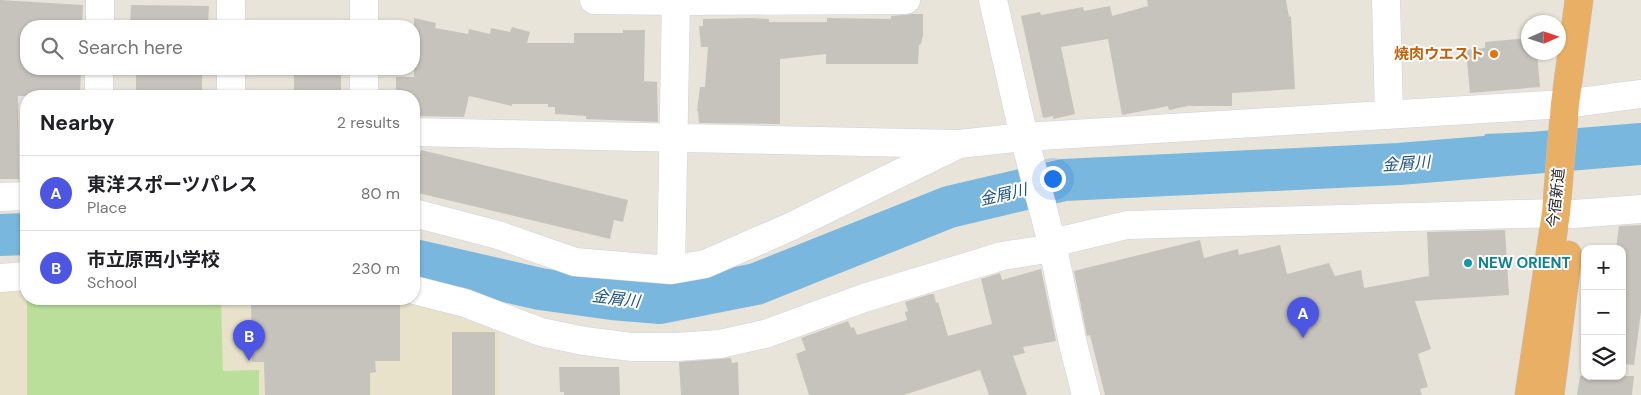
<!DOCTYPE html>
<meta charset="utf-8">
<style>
body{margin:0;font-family:"DM Sans","Noto Sans JP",sans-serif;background:#f2f2f2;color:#202124}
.controls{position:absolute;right:15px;bottom:15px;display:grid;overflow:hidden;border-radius:10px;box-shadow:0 1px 4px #0004}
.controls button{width:45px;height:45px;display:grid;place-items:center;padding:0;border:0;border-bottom:1px solid #e0e0e0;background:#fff;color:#202124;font:25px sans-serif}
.compass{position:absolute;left:1521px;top:15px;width:45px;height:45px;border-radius:50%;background:#fff;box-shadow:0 1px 4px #0004;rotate:87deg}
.you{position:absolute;left:1052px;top:178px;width:18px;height:18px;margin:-12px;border:4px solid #fff;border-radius:50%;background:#1a73e8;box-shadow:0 0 0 8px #1a73e833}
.badge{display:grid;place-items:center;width:32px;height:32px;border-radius:50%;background:#4d56e2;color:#fff;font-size:16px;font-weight:700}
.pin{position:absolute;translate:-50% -41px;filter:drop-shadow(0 1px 2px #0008)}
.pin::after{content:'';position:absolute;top:26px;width:18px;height:15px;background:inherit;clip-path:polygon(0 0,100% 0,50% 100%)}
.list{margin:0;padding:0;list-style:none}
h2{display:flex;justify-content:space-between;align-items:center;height:65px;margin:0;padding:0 20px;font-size:21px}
h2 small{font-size:16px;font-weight:400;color:#757577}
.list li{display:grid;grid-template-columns:32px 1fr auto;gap:15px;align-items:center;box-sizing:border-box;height:75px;padding:0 20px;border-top:1px solid #e0e0e0}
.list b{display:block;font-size:19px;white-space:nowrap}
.list p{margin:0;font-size:16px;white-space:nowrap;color:#757577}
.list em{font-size:16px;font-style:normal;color:#757577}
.icon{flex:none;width:28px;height:28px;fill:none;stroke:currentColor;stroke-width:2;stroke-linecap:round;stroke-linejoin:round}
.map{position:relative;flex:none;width:1641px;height:395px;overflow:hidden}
.search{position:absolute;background:#fff;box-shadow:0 1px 4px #0004;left:20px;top:20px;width:400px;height:55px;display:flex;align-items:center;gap:12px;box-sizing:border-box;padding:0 18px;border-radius:20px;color:#757577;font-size:19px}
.panel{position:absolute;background:#fff;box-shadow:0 1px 4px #0004;left:20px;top:90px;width:400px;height:215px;border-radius:20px}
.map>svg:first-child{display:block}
.education{fill:#e8e2cb}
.pitch{fill:#b9df9a}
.water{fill:#79b7de}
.pier{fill:#e8e4da}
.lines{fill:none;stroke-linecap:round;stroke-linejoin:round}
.river{stroke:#79b7de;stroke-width:42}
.building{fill:#c6c3bd}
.street-casing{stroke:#d0d1de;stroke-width:29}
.secondary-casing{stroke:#d0d1de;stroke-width:29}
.highway-casing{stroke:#c3c3c3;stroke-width:29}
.street{stroke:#fff;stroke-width:28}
.secondary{stroke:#fff;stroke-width:28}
.highway{stroke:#e9af64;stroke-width:28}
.food-dot{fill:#e8710a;stroke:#fff;stroke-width:2}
.culture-dot{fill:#0f9aa8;stroke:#fff;stroke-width:2}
.labels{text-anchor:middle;stroke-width:4;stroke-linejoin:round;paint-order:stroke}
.food-label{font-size:15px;font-weight:bold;fill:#c56008;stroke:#fff;text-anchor:end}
.street-label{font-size:15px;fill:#272727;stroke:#fff}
.culture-label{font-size:15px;font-weight:bold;fill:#0d838f;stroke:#fff;text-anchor:start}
.water-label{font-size:16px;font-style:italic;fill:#1d5485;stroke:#fff}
</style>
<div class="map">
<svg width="1641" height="395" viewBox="0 0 1641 395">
<rect width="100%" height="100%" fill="#e8e4da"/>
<path class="education" d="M26,289V299H414L499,327V395H0V290Z"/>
<path class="pitch" d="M27,299H221L223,371L259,370V395H27Z"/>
<path class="water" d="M1620,128L1641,130V143L1609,139L1477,159L1485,134Z"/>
<path class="pier" d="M1610,126L1608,142L1529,154L1533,130Z"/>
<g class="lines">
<path class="river" d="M0,235L26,234
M414,260L540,289L612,299L660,303L756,284L949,207L1064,180L1399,164L1641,144"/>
</g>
<path class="building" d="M0,0L83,5L82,26H25V69H81L80,96H18L19,179H0Z
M1147,0H1286L1289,17L1291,16L1295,89L1232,93V106H1188L1169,110L1168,106L1122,115L1108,39L1061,47L1075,114L1053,119V116L1043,118L1021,16L1040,12L1041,15L1083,7L1084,11L1110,6L1112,16L1148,6Z
M131,5L209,6L208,26H130Z
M912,14H923V35L921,44L919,45L918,64H826V54L780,59V124L699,123L698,111H697L700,87H705L708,47H701L699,26H703V19L750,18L769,19V22H827V18L891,19V16Z
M414,18L436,23L435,28L468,34L469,29L490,34L491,28L510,32L512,27L530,32L527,43H574V33H623V30H645L644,81L657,82L658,122L586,119V116L555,114V107H548V104H512V106L469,96L464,117L414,116V96H396V77H414Z
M1528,38V52H1537L1540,87L1470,93L1466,50L1485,48V42Z
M308,69H341V96H294V71H308Z
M136,70H202V93H136Z
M421,150L628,200L623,222L614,220L610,239L414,192V182Z
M1641,225V312L1634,365L1622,364V249H1616L1619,226Z
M1505,230L1509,295L1415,301L1431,349L1418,354L1428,387L1420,389L1422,395H1105L1090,335L1087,336L1074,271L1200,240L1204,258L1238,249L1239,255L1280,245L1287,274L1329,263L1335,276L1361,270L1364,288L1429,276L1427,232Z
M1041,269L1056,341L1023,347L1025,353L1013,356L1027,395H989L980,370L904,395H809L796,354L806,350L801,338L848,321L851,328L854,327L857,335L907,320L905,312L908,311L905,302L931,294H934L936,303L938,302L948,336L992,324L981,279L1000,273L1002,280Z
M251,299H400V361H375L376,372L370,373V395H265L264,362H252Z
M452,332H495V395H452Z
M731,358L732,363L738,362L739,395H681L679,362Z
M559,367H619L620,395H564V392H560Z
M1580,376H1634L1632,395H1577Z"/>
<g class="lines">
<defs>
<path id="street" d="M231,0V26
M993,0L1024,137L1052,243L1073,344L1086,395
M1386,0L1389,115
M100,26V0
M364,26V0
M231,69V96
M99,96V69
M364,96V69
M414,132L955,144
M0,197L26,196
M414,213L498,235L575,262L671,270L705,264L790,227L959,144L1024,137L1565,104L1641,94
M1052,243L1127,225L1556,213L1574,214L1641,209
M671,270L676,1
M0,278L26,276
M414,290L465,303L541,332L584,341L632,347H676L720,344L765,334L864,298L1002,256L1053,248"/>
<path id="secondary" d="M594,0L676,1L906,0"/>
<path id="highway" d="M1529,395L1556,213L1565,104L1579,0
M1550,395L1568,255"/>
</defs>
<use href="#street" class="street-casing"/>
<use href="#secondary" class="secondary-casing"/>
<use href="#highway" class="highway-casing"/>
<use href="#street" class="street"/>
<use href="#secondary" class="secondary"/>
<use href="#highway" class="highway"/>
</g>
<circle class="food-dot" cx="1494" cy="54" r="5"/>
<circle class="culture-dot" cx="1468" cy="263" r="5"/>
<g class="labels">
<g class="food-label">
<text x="1484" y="59">焼肉ウエスト</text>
</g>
<g class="street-label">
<text transform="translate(1556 198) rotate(-84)" y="5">今宿新道</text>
</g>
<g class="culture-label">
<text x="1478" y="268">NEW ORIENT</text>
</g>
<g class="water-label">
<text transform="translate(1406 163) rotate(-4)" y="6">金屑川</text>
<text transform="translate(1003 194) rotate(-13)" y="6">金屑川</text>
<text transform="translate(616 298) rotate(7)" y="6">金屑川</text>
</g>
</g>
</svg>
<div class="controls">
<button>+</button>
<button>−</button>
<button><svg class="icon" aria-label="layers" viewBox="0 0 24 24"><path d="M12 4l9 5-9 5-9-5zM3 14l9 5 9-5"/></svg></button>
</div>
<svg class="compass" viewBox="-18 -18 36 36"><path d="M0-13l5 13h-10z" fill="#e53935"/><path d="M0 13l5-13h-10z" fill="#757577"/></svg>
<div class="you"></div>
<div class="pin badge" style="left:1303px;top:338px">A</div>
<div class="pin badge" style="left:249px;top:361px">B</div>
<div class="search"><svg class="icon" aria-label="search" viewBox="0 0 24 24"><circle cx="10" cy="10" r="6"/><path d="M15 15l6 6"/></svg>Search here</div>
<section class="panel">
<h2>Nearby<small>2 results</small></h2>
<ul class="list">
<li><span class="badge">A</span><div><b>東洋スポーツパレス</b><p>Place</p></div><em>80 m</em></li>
<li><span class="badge">B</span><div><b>市立原西小学校</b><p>School</p></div><em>230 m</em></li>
</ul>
</section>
</div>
